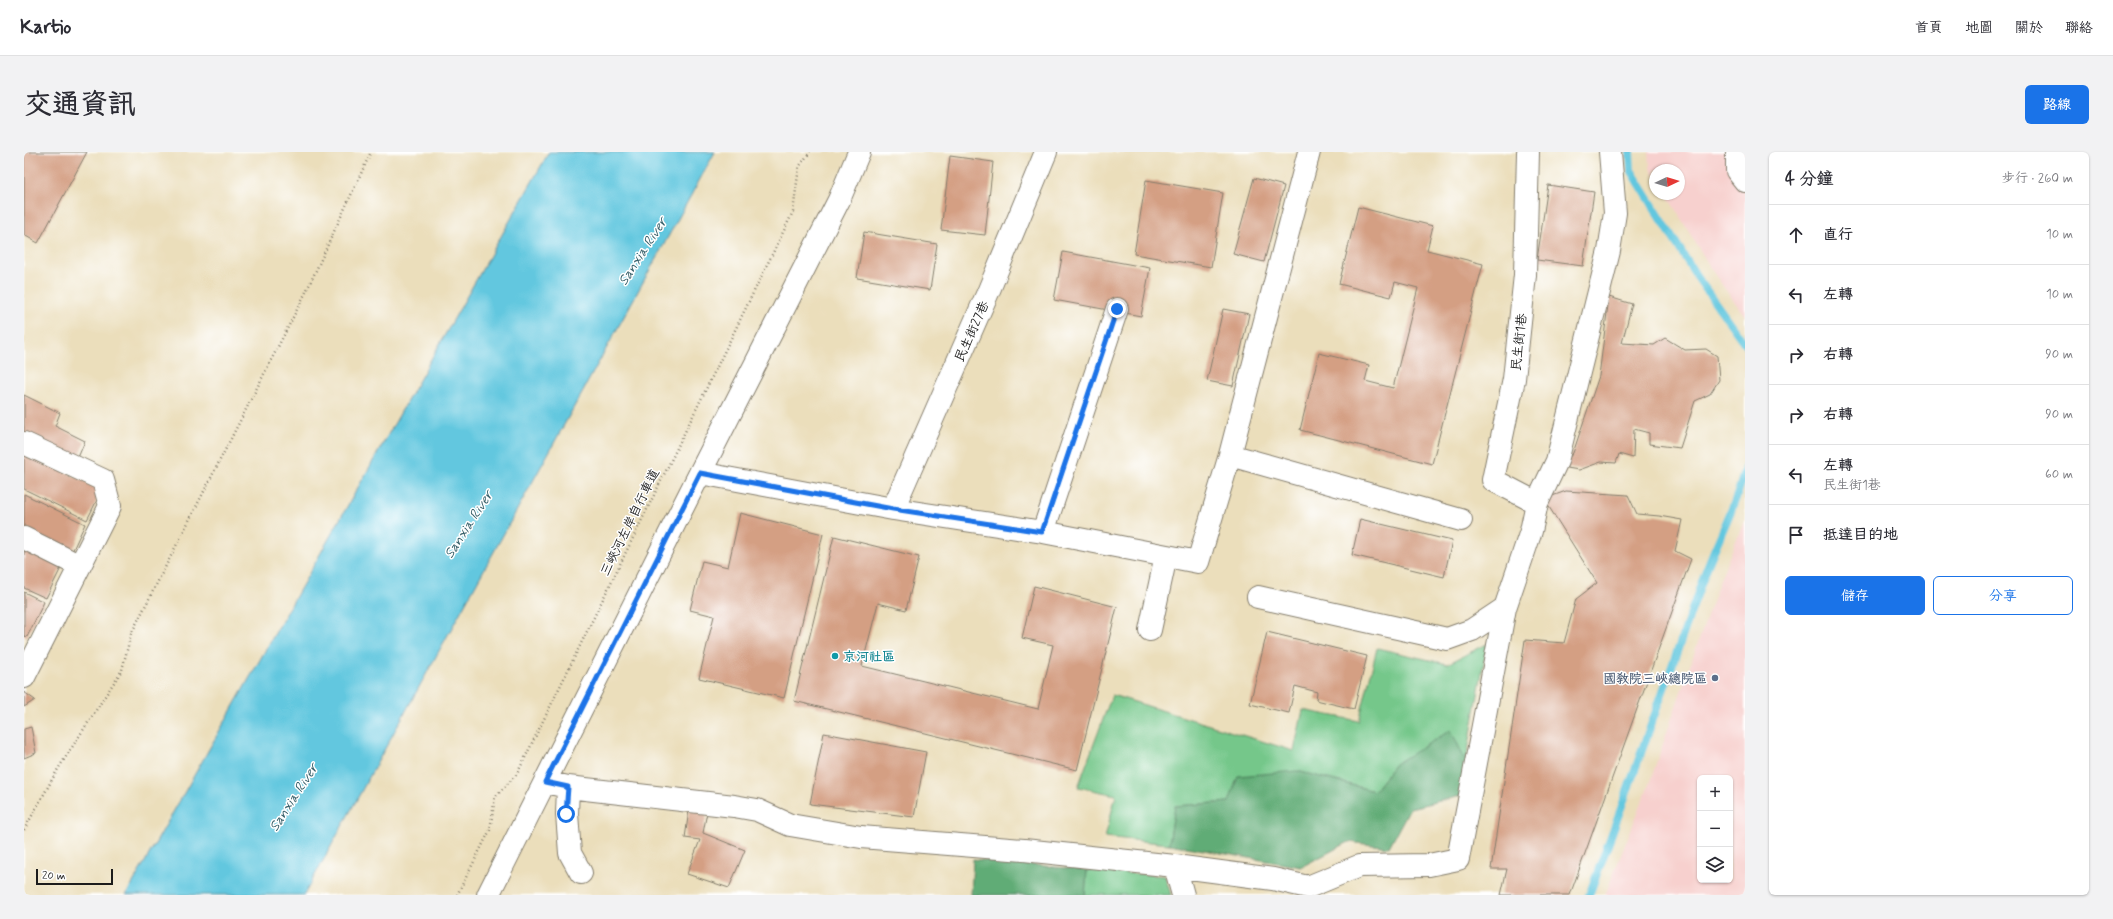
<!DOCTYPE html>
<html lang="zh-TW">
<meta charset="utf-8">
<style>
body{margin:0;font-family:Mynerve,"LXGW WenKai TC",sans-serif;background:#f2f2f3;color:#2b2b33}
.controls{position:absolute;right:12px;bottom:12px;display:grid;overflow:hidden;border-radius:6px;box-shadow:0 1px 3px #0004}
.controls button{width:36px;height:36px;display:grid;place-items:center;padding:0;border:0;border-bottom:1px solid #e1e1e2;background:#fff;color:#2b2b33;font:20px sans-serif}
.compass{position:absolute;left:1625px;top:12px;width:36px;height:36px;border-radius:50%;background:#fff;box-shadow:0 1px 3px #0004;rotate:86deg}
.scale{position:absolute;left:12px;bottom:10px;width:77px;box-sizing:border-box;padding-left:4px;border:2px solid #1c1c1c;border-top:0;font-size:11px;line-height:14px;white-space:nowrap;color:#1c1c1c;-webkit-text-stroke:3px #fff;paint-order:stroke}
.stop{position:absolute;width:12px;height:12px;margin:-9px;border:3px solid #1a73e8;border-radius:50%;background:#fff}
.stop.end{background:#1a73e8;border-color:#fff;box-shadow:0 1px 4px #0008}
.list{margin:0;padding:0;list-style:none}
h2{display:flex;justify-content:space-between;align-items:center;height:52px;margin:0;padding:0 16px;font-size:17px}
h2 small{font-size:13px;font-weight:400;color:#7c7c81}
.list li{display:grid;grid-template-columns:26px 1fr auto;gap:12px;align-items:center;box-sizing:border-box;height:60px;padding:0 16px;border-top:1px solid #e1e1e2}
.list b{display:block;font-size:15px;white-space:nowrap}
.list p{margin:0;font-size:13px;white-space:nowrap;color:#7c7c81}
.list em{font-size:13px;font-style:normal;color:#7c7c81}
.actions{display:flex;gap:8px;padding:12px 16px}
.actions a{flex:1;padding:9px 0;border:1px solid #1a73e8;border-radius:6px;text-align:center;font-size:14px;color:#1a73e8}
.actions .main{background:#1a73e8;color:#fff}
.icon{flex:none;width:22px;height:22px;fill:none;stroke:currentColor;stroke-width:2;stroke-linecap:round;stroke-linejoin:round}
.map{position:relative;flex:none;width:1721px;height:743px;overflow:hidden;border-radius:6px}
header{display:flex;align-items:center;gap:24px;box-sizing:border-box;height:56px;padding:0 20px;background:#fff;border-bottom:1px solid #e1e1e2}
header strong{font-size:19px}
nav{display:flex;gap:22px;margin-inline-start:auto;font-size:14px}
.intro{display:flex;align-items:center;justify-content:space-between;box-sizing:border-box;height:96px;padding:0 24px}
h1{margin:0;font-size:28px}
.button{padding:10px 18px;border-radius:6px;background:#1a73e8;color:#fff;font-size:14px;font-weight:700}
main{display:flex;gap:24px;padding:0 24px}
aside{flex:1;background:#fff;border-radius:6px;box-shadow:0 1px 3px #0004}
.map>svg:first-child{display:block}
.built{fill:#f7d0ce;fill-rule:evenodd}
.green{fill:#75c78a;stroke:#487253}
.forest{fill:#60ac76;stroke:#3e6449}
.water{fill:#62c7df;stroke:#3f727e}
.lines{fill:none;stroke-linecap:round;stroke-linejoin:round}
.stream{stroke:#62c7df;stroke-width:8}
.building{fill:#d49f83}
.minor-casing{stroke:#847d6c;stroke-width:24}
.path{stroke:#847d6c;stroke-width:2.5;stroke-dasharray:1 3;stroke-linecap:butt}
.minor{stroke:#fff;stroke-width:22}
.route{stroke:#1a73e8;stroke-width:5}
.culture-dot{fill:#0f9aa8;stroke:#fff;stroke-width:1.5}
.service-dot{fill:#5c6f8a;stroke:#fff;stroke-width:1.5}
.labels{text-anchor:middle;stroke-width:3;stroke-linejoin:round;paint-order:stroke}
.street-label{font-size:13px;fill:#1c1c1c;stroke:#fff}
.culture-label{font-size:13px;font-weight:bold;fill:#0d838f;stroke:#fff;text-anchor:start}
.service-label{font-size:13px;font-weight:bold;fill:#4e5e75;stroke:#fff;text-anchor:end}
.water-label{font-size:14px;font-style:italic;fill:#38606a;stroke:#fff}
</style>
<header>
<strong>Kartio</strong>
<nav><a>首頁</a><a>地圖</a><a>關於</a><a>聯絡</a></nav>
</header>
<div class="intro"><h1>交通資訊</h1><a class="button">路線</a></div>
<main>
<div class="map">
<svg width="1721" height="743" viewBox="0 0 1721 743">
<rect width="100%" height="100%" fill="#fff"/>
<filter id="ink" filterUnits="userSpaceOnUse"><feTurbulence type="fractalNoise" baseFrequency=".025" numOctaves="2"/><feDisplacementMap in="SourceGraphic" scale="8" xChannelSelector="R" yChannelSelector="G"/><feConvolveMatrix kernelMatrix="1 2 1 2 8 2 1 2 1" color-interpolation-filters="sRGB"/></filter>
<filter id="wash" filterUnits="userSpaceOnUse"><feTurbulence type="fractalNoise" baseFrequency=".012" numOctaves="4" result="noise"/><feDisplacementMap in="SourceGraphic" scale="16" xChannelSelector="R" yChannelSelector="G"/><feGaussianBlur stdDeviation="0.9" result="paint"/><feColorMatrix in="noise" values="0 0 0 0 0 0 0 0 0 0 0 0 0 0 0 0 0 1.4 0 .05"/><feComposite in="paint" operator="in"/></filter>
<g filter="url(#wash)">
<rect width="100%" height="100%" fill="#ebdebb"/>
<path class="built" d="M1625,0H1721V164L1691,123L1642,42H1655V18H1631V24L1626,16Z
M1721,367V743H1581L1624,635L1696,427ZM1676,626H1706V728H1676Z"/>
<path class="green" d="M1463,492L1442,610L1371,612L1350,639L1273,619L1205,650L1151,654L1145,692L1081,685L1092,643L1054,635L1088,543L1270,599L1279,558L1335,569L1353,496L1423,512Z
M1063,718L1141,724L1147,743H1061Z"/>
<path class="forest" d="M1427,578L1442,610L1437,644L1386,656L1365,695L1325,690L1277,715L1145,692L1151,654L1205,650L1214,624L1273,619L1350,639L1371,612Z
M949,707L1063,718L1061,743H947Z"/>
<path class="water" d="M525,0H691L280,743H102Z"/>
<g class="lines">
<path class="stream" d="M1606,0L1607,18L1673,125L1721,192
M1565,743C1604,640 1640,536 1677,432C1690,393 1712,356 1721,316"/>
</g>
<g id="blocks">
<path class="building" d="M0,0H63L14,91L0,83Z
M926,4L969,10L961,83L917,78Z
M1230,26L1260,34L1240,110L1209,102Z
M1122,28L1199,41L1187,115L1110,102Z
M1524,33L1570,40L1559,114L1513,108Z
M1334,55L1409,74L1403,98L1459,112L1408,312L1276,278L1295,201L1345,213L1341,229L1369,236L1394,136L1371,130L1367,145L1315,132Z
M840,80L913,92L906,138L833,126Z
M1039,100L1126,116L1117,164L1030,148Z
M1585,145L1608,152L1598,191L1630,193L1641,186L1661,198L1682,197L1693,204L1695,228L1686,242L1671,249L1656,296L1625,292V281L1610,277L1609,306L1595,302L1592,311L1577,310L1555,318L1537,315L1549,301L1575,224Z
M1199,157L1225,162L1209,234L1183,229Z
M0,243L36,261L31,274L61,289L53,308L0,281Z
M0,298L78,338L63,368L0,337Z
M1542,339L1604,343L1613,362L1635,364L1658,368L1651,399L1667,407L1546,743H1477L1483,717H1467L1501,488L1540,491L1552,447L1573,431L1520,347Z
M0,342L61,372L46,404L0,381Z
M716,361L799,382L760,546L675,526L690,464L666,458L678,409L704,415Z
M1336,367L1428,389L1420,425L1328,403Z
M810,384L895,405L882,458L854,451L838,514L1014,557L1029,493L998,486L1010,434L1093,455L1053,618L770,549Z
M0,392L39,412L22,446L0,436Z
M0,440L20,450L3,485L0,484Z
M1243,480L1343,504L1330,557L1292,548L1293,540L1271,534L1265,561L1226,552Z
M0,540L11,548L0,555Z
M7,575L12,601L0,606V577Z
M800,581L902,600L890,665L786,652Z
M665,658L683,660L679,681L721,698L705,736L663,722L676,688L661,686Z"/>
</g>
</g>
<g filter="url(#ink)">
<use href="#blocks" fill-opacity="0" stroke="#847d6c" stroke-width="1"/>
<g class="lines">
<defs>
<path id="minor" d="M1504,0L1501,123L1490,227L1469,328L1513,351
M1713,0V19L1721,29
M0,291L79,328L86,354L0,525
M1206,303L1437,368
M676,321L869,357L1019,380L1174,410L1206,303L1285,0
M869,357L965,138L1022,0
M1019,380L1093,157
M0,386L56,414
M1234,445L1423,487L1448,478L1481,456
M1126,478L1142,404
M521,630L544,635L710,654L733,658L766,673L837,685L1000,698L1151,714L1249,727L1284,735L1335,714L1405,713L1434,707L1481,456L1507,379L1513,351L1533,309L1585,99L1591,61L1586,0
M544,635L543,662L546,701L557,721
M1151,714L1159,743
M464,743L676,321L815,48L835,0"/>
</defs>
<use href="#minor" class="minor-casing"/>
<path class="path" d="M0,678L34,617L98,518L107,482L281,142L347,0
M433,743L466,678L471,645L493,622L769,60L775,15L786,0"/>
<use href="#minor" class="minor"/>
</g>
</g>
<g class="lines" filter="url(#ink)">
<path class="route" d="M542,662L544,635L521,630L676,321L869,357L1018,380L1093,157"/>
</g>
<circle class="culture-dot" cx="811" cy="504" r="4"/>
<circle class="service-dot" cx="1691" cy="526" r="4"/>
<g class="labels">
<g class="street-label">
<text transform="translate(947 179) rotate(-66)" y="5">民生街27巷</text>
<text transform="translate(1494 190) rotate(-84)" y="5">民生街1巷</text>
<text transform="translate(605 370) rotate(-64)" y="5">三峽河左岸自行車道</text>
</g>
<g class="culture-label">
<text x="819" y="509">京河社區</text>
</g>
<g class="service-label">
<text x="1683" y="531">國教院三峽總院區</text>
</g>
<g class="water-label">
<text transform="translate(618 99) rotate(-57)" y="5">Sanxia River</text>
<text transform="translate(444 372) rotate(-57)" y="5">Sanxia River</text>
<text transform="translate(269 645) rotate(-57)" y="5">Sanxia River</text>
</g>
</g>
</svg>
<div class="controls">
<button>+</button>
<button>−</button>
<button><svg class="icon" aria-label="layers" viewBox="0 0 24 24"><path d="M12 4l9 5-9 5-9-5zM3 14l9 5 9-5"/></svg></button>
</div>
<svg class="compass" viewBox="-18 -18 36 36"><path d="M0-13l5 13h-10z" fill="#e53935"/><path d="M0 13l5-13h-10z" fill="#7c7c81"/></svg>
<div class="scale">20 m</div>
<div class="stop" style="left:542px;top:662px"></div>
<div class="stop end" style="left:1093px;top:157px"></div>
</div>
<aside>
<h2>4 分鐘<small>步行 · 260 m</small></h2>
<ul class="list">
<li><svg class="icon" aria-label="ahead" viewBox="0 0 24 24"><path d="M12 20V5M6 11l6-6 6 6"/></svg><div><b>直行</b></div><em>10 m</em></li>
<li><svg class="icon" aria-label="left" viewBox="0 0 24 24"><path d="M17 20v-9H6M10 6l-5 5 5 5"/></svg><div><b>左轉</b></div><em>10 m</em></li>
<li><svg class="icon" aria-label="right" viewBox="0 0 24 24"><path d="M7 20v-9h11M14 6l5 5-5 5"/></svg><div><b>右轉</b></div><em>90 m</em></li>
<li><svg class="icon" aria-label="right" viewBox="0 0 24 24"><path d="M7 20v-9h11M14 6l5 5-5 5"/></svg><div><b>右轉</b></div><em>90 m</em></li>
<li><svg class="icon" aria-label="left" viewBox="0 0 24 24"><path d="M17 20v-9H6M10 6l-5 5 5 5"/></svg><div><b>左轉</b><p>民生街1巷</p></div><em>60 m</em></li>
<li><svg class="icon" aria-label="arrive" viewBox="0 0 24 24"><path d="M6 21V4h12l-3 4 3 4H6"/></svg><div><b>抵達目的地</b></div></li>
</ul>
<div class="actions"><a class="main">儲存</a><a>分享</a></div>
</aside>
</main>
